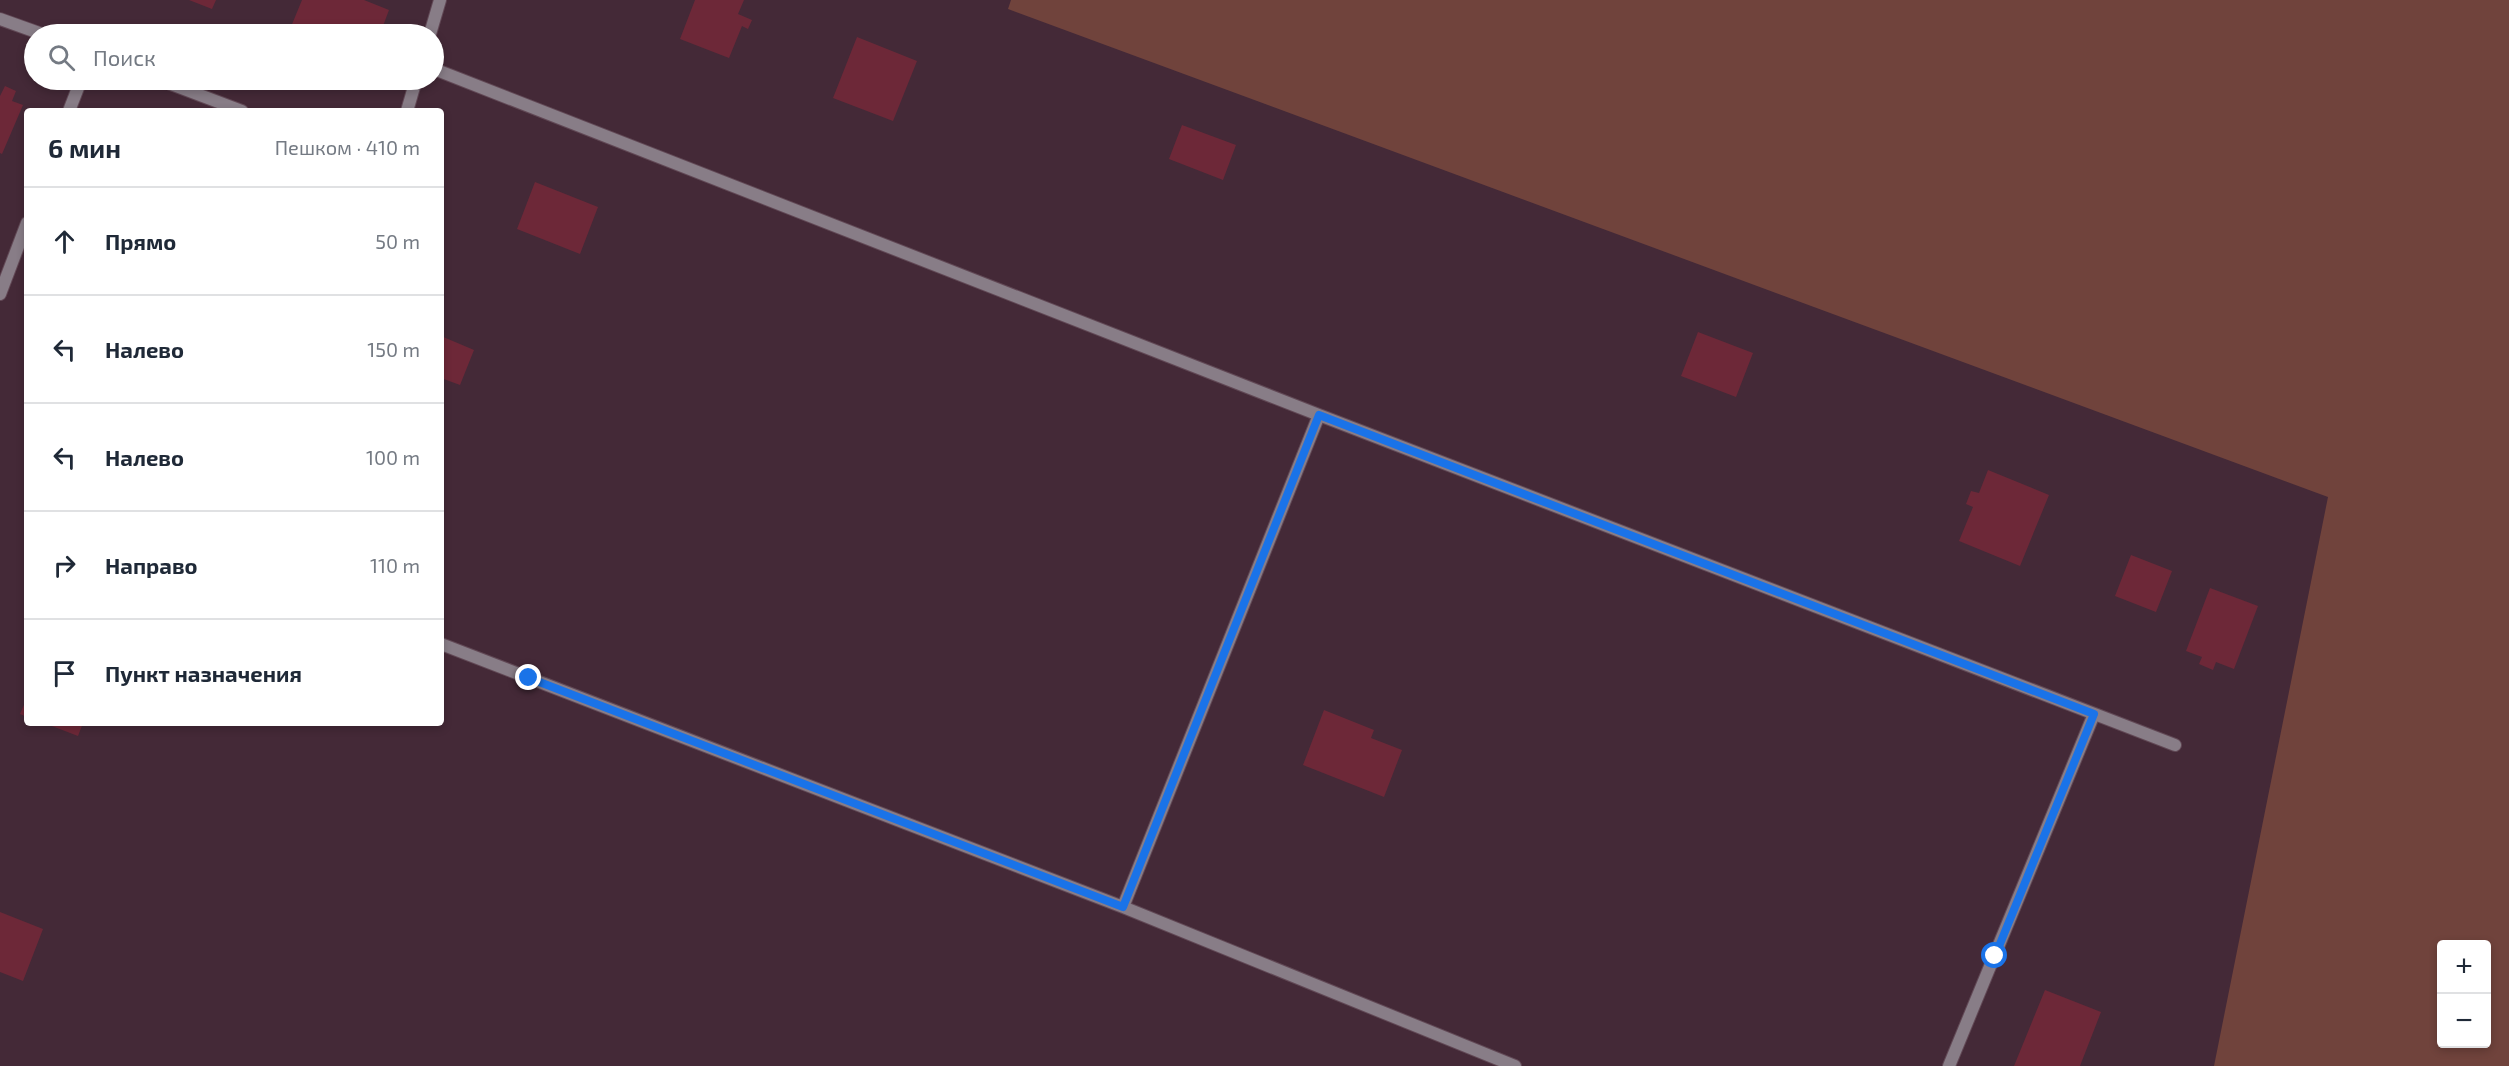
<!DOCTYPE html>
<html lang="ru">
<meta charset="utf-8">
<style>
body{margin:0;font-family:"Exo 2",sans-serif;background:#f2f2f3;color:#1f2937}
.controls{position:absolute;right:18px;bottom:18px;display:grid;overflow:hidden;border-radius:6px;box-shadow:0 3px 9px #0003}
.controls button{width:54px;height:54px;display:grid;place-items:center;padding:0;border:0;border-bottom:2px solid #e0e1e3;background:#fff;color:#1f2937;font:30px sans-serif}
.stop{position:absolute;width:18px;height:18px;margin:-14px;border:4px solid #1a73e8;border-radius:50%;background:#fff}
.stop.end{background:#1a73e8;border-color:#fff;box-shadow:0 2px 6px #0008}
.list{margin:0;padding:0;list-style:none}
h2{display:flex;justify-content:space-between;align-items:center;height:78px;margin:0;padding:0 24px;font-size:26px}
h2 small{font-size:20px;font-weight:400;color:#747a83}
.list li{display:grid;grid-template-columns:39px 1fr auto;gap:18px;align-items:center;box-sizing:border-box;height:108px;padding:0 24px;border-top:2px solid #e0e1e3}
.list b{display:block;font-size:22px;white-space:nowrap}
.list em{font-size:20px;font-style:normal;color:#747a83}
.icon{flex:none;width:33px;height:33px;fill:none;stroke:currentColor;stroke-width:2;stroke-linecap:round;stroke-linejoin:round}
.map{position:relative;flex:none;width:2509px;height:1066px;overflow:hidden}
.search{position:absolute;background:#fff;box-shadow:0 3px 9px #0003;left:24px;top:24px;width:420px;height:66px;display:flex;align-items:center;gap:15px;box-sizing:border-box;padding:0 21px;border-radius:33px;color:#747a83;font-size:22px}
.panel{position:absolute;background:#fff;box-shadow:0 3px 9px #0003;left:24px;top:108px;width:420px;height:618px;border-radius:6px}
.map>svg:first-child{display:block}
.green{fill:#70433c;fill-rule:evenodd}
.building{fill:#6d2838}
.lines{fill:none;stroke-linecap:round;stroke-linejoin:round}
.lane-casing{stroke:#614855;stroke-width:14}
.street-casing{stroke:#614855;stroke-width:14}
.lane{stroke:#887d87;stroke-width:12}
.street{stroke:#887d87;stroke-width:12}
.route{stroke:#1a73e8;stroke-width:8}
</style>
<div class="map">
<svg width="2509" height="1066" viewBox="0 0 2509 1066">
<rect width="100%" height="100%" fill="#442937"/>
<path class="green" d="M1011,0H2509V1066H2214L2328,497L1008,9ZM2442,944H2486V1044H2442Z"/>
<path class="building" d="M189,0H216L212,9Z
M302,0H364L389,10L380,34H288Z
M695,0H744L738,14L752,20L748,29L742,26L729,58L680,39Z
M857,37L917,61L893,121L833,98Z
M5,86L16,91L12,101L23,105L2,154L0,153V96Z
M1182,125L1236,145L1223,180L1169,159Z
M535,182L598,207L580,254L517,229Z
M1698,332L1753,353L1736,397L1681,376Z
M441,336L474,350L460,385L441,378Z
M1988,470L2049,495L2020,566L1959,541L1973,507L1966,504L1971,491L1979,493Z
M2131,555L2172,571L2156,612L2115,596Z
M2210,588L2258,606L2234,669L2216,662L2213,670L2199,664L2202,657L2186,651Z
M27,698V717L20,714Z
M1324,710L1374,730L1371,738L1402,750L1384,797L1303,765Z
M44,723H83L78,736Z
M0,912L43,929L23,981L0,972Z
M2045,990L2101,1012L2080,1066H2014Z"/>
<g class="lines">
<defs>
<path id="lane" d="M434,69L1319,415L2175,745
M69,111L81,80
M0,294L27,223
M441,644L1123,907L1515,1066
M1123,907L1319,415
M1949,1066L2094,714"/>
<path id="street" d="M0,19L42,34
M430,34L440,0
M160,80L242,111
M407,111L416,80"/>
</defs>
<use href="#lane" class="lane-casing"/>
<use href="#street" class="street-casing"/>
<use href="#lane" class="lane"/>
<use href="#street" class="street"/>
</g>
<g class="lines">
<path class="route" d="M529,678L1123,907L1319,415L2094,714L1995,956"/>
</g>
</svg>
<div class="controls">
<button>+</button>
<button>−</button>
</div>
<div class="stop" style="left:1995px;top:956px"></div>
<div class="stop end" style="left:529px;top:678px"></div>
<div class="search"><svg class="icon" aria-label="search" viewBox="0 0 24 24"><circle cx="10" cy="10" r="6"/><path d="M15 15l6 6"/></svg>Поиск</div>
<section class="panel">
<h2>6 мин<small>Пешком · 410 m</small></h2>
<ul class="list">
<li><svg class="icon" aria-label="ahead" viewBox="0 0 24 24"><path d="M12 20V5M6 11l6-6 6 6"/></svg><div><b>Прямо</b></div><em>50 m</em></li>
<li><svg class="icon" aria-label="left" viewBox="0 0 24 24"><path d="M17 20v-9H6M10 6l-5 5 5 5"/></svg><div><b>Налево</b></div><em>150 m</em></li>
<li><svg class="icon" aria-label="left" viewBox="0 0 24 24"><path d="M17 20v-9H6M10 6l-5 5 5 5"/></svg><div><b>Налево</b></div><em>100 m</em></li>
<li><svg class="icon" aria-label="right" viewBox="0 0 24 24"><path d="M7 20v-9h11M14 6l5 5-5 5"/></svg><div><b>Направо</b></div><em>110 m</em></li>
<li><svg class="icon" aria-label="arrive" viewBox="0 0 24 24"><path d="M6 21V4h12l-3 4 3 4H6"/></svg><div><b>Пункт назначения</b></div></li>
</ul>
</section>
</div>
